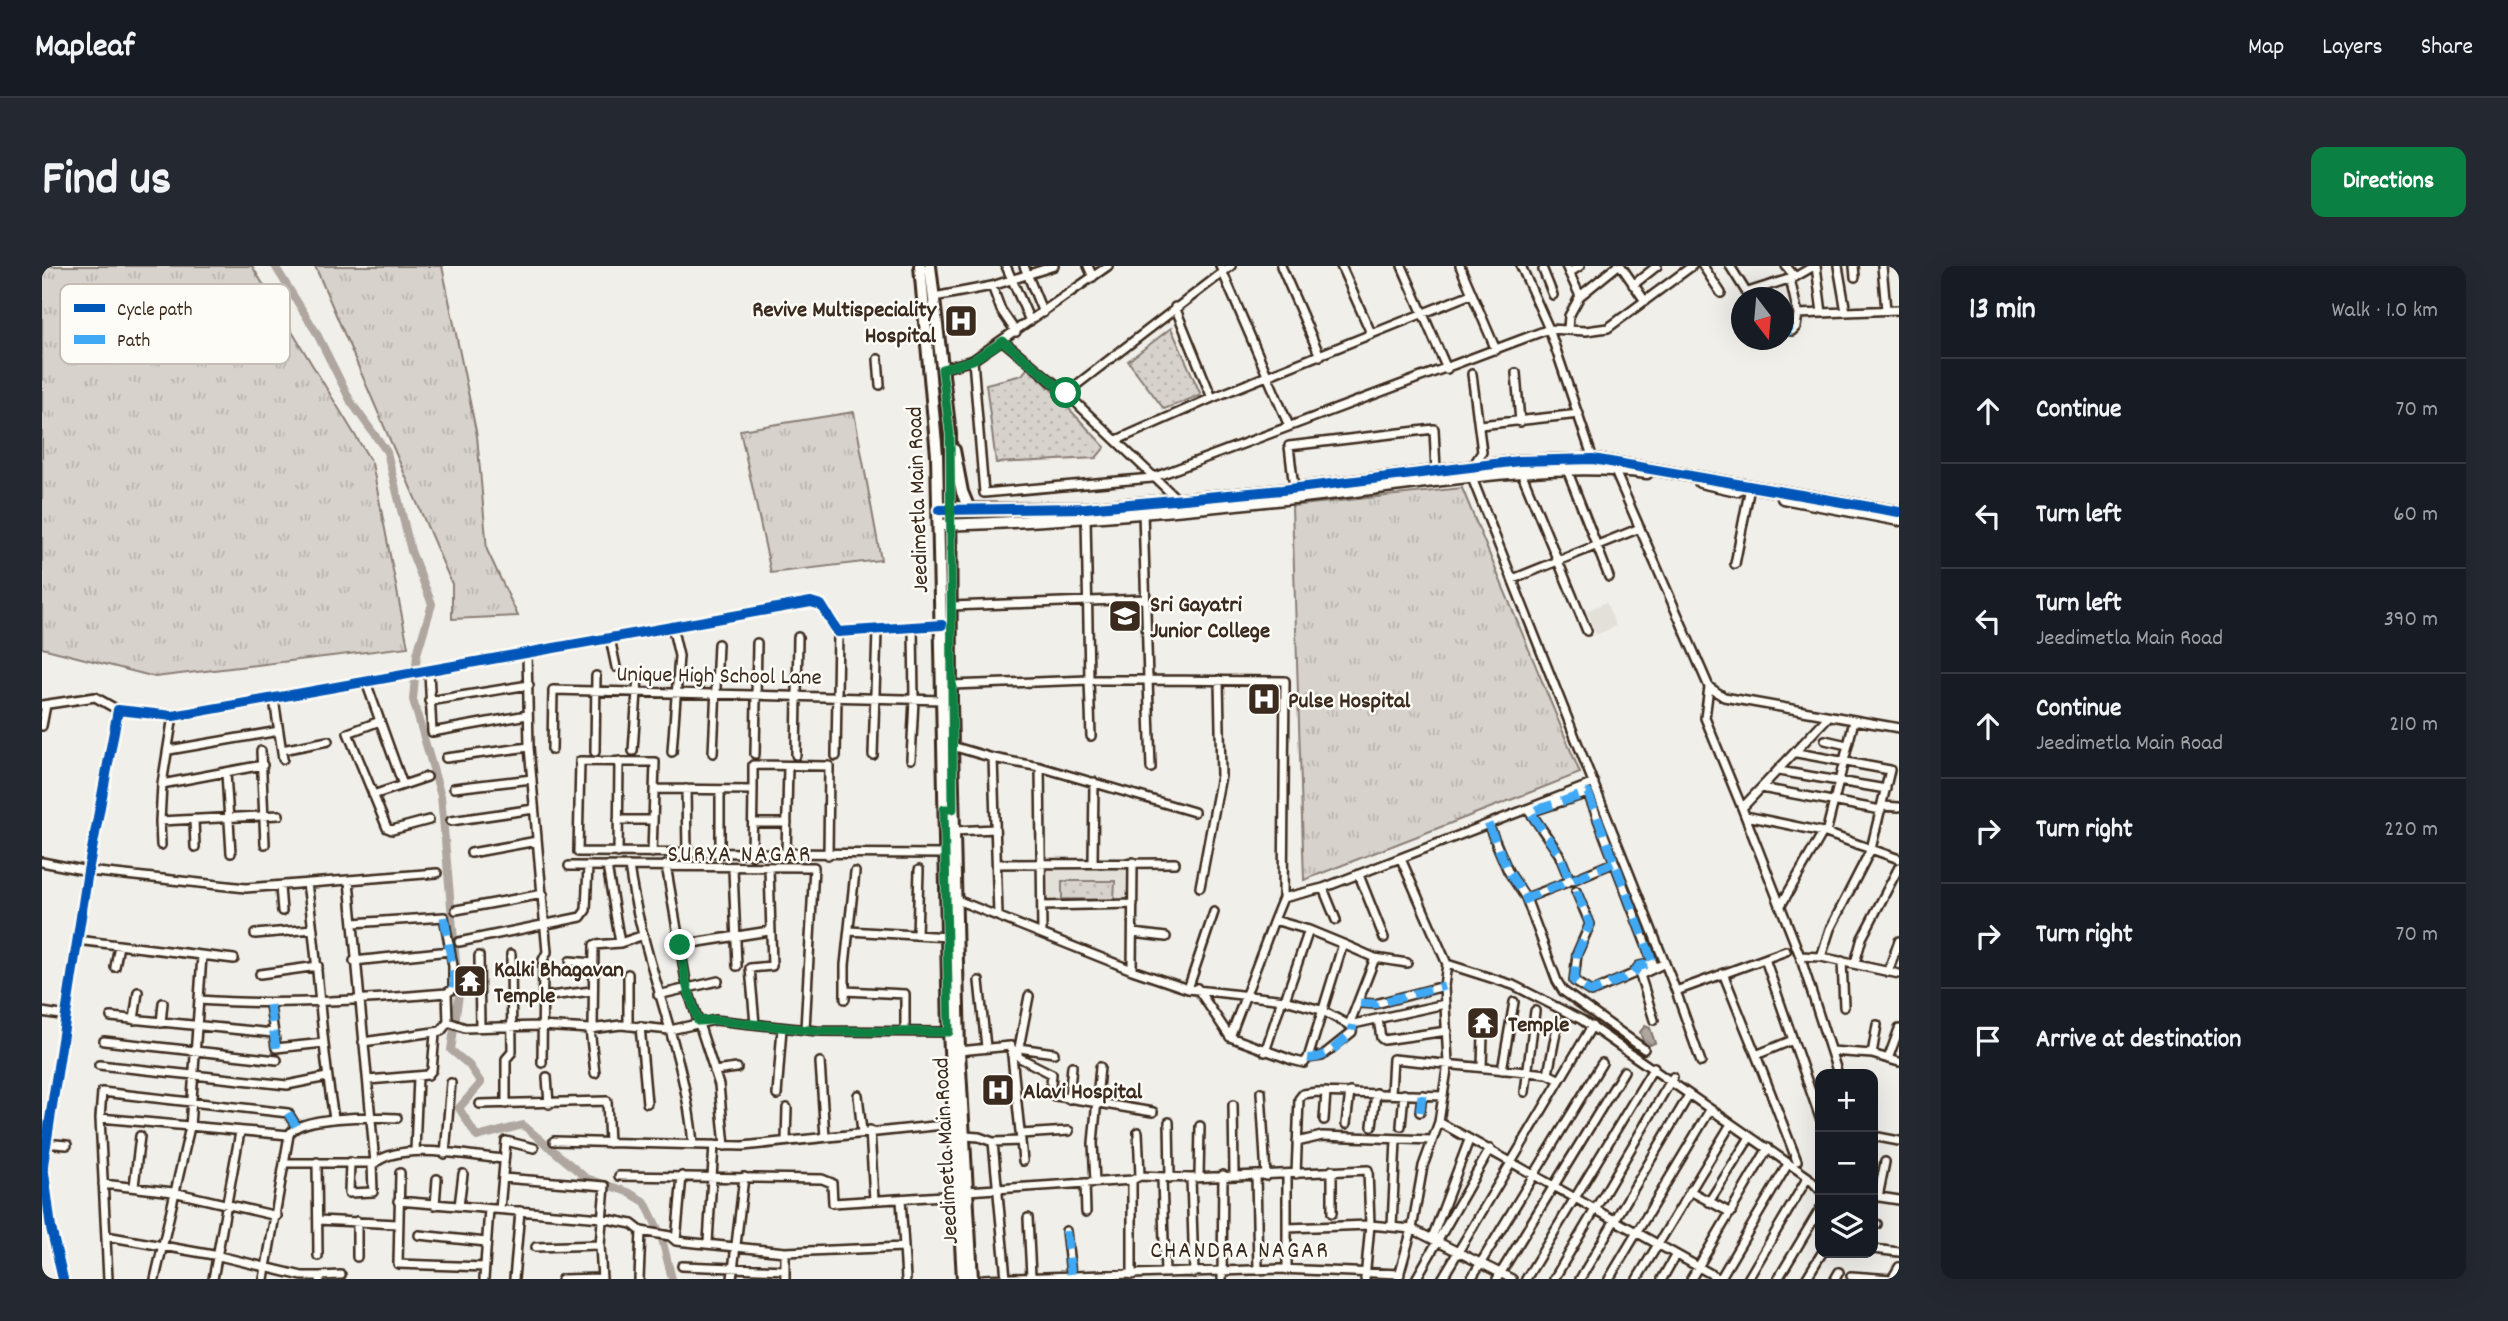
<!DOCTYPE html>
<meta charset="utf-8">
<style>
body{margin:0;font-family:Dekko,sans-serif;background:#242831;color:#f1f3f6}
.controls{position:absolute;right:21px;bottom:21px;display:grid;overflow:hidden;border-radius:14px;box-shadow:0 7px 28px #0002}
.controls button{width:63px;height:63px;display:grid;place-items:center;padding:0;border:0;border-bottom:2px solid #363941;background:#171b24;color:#f1f3f6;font:35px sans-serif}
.compass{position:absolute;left:1689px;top:21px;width:63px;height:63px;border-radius:50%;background:#171b24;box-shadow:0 7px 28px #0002;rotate:164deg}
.stop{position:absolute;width:21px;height:21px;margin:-16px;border:5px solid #0b8043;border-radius:50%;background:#fff}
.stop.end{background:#0b8043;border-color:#fff;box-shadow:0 2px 7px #0008}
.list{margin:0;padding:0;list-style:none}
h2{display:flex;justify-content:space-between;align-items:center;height:91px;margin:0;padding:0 28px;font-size:30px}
h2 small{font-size:23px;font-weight:400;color:#9ea1a6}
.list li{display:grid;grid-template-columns:46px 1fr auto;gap:21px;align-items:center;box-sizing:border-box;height:105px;padding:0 28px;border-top:2px solid #363941}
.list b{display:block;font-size:26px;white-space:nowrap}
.list p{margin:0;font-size:23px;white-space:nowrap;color:#9ea1a6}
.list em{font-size:23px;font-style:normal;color:#9ea1a6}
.icon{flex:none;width:38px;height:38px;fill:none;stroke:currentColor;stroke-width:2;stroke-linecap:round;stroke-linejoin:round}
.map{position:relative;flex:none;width:1857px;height:1013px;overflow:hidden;border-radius:14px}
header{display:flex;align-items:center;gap:42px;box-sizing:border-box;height:98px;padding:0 35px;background:#171b24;border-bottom:2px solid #363941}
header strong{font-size:33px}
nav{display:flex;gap:38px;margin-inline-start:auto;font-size:24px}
.intro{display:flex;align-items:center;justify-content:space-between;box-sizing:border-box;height:168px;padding:0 42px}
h1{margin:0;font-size:49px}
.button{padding:18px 32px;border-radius:14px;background:#0b8043;color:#fff;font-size:24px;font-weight:700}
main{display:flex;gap:42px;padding:0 42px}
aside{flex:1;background:#171b24;border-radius:14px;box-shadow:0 7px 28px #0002}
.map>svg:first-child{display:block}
.built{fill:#e3e0da}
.grass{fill:url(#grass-tufts);stroke:#897e75;stroke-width:2}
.park{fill:url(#park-dots);stroke:#897e75;stroke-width:2}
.water{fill:url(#water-waves);stroke:#80746b;stroke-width:2}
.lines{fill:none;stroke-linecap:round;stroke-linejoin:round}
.canal{stroke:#aea69f;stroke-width:8}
.street-casing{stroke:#3b2a1e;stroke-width:12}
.secondary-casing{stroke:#3b2a1e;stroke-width:15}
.primary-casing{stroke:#3b2a1e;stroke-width:16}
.street{stroke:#fdfcf7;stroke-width:7}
.secondary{stroke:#fdfcf7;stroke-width:10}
.primary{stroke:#fdfcf7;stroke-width:10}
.quiet{stroke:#3fa9f5;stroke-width:9;stroke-dasharray:18 9;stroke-linecap:butt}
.cycleway-casing{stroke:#fdfcf7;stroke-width:15}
.cycleway{stroke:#0057b8;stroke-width:10}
.route{stroke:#0b8043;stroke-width:9}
.labels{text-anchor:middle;stroke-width:5;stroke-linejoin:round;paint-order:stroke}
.poi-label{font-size:23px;font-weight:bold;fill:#3b2a1e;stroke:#fdfcf7;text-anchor:start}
.street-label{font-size:23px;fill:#3b2a1e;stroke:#fdfcf7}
.neighbourhood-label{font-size:24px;letter-spacing:2px;fill:#3b2a1e;stroke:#fdfcf7}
.key{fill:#fdfcf7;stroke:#c3bdb6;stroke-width:2}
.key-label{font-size:19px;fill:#3b2a1e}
</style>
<header>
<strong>Mapleaf</strong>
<nav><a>Map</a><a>Layers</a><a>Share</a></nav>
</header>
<div class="intro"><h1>Find us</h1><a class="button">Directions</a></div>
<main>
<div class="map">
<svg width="1857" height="1013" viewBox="0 0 1857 1013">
<defs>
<pattern id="grass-tufts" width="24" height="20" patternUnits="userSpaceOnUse" patternTransform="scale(1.75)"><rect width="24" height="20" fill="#d7d2cc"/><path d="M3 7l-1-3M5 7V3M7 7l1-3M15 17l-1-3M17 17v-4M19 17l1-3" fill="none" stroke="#b9b4af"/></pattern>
<pattern id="park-dots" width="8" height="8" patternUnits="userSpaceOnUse" patternTransform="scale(1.75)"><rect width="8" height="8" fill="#d7d2cc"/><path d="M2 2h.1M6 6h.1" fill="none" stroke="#b9b4af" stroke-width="1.8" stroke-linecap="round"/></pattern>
<pattern id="water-waves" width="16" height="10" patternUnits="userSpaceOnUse" patternTransform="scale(1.75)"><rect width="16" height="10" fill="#aea69f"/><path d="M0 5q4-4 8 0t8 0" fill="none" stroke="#8f8781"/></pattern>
</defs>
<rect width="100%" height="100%" fill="#f1efea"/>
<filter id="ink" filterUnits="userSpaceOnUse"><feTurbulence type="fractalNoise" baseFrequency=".0143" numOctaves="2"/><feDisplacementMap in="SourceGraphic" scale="14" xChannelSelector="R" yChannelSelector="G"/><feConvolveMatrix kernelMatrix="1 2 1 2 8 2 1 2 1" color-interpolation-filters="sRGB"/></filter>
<g filter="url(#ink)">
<path class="built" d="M1564,336L1574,360L1554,369L1545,345Z
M1006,598H1086V636L1007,637Z"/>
<path class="grass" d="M0,0H210L330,197L366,381L113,411L0,382Z
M273,0H400L435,170L445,284L476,350L410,353V318Z
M812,146L839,294L729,307L698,164Z
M1420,222L1538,507L1262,614L1250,240Z"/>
<path class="park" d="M1129,62L1159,129L1122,143L1086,95Z
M987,100L1063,181L1054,192L954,197L944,118L980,109Z
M1020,615H1073L1072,634L1020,633Z"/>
<path class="water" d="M1603,760L1608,762L1613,777L1603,781L1598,766Z"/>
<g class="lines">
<path class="canal" d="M233,0L274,66L309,136L345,186L369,285L390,338L375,388L371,434L399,530L417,729L409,784L427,799L439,817L417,842L435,871L481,859L544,912L586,926L603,936L619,969L630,1013"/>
<defs>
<path id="street" d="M964,0L988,55
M982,0L1001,47
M1046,0L1051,11
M1178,0L1247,160
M1239,0L1278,90
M1299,0L1329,67
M1360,0L1405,103
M1418,0L1454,84
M1479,0L1507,63L1551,193
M1524,0L1538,30L1575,0
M1579,0L1603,35
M1661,0L1679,27
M1688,0L1708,32
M1744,0L1753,11
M1774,0L1780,47
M1796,0L1804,46L1857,44
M1812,0L1813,11
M1840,0L1844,44
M1501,4L1511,29
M1527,7L1538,0
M1748,13L1756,48L1804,46
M1591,19L1615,0
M950,20L959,44L974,66
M1706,26L1753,11L1772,0
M892,31L950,20L1012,0
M1133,41L1170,132
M1526,63L1527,50L1538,30
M1742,64L1750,65L1754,61L1756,48
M961,75L1024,127L1135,233
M836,93L838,119
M931,94L942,227L1110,212L1507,63L1544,65L1566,62L1650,0
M900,103L931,94L1066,0
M1474,107L1478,156
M1430,108L1440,186L1431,200L1430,212L1634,725L1744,685
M1024,127L1189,0
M1438,159L1537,148
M1075,174L1170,132L1429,28
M1572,203L1667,421L1682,431L1857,462
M1526,206L1567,311
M1480,208L1545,365
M1252,222L1247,180L1392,163L1394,204
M1044,251L1047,414H1106L1101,245
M1693,298L1707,226
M1471,313L1598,262
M909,340L1102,333
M568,372L574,401
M485,388L487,481L505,686L501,694L500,797
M387,405L390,466L485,449
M324,416L361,519L331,529
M909,419L1047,414L1049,470
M1667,421L1663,452L1700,542
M232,433L241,493
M387,435L487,419
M0,439L53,431L76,444
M131,450L120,518L118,555L237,549
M338,455L306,467L345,562L350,564L387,554
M0,460L4,439
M1783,474L1805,479
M910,480L951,492
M127,484L237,465
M240,484L286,475
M510,484L511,424L901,434
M219,485L223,578
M591,485L596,411
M553,486L554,410
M630,486L637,390L630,360
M671,487L676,378
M1755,487L1848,504L1829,583L1788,663L1779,691L1857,708
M713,488L715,377
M754,489L756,371
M831,489L835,365
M794,490L796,366
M404,492L487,481
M869,493L872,434L871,361
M998,501L1000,667
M1109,502L1106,414L1243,415L1241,632L1232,654
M1737,505L1844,523
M184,507L189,587
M120,518L221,499
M361,519L385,511
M412,522L490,513
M1719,522L1839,544
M613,523L711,524V499L787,500L786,589
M644,523L645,587
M1840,540L1857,541
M1704,550L1781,566L1857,593
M152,553L153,581
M576,554H611
M118,555L119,579
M409,555L492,543
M711,557H745
M1446,558L1466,605L1484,632
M912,565L953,563
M1784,567L1812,455
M429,587L495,575
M576,587L577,495
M610,587L613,496L538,495L536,586L904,588
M678,588V524
M710,589L711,524
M744,589L746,500
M1359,593L1405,698L1471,719L1540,754L1766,911L1778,924
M0,596L46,605L204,622L395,607
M1051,596L1052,516
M955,598L1133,597
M624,599L645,721L677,819L683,880
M527,600L772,601L763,763
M565,600L578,677L599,670
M587,600C600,695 643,783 651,878
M691,603L695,700
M1317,609L1342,672
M307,615L333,897
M1528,615L1484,632L1515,715L1521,725L1602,783
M265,618C277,696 278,775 292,852
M238,621L240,645
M1158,621L1179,510L1177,414
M1281,622L1294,654
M1534,625L1548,658L1535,688L1532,715L1549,726L1591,708L1597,700L1611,697L1546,527L1488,546L1517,588L1528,615L1571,597
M1241,632L1281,622L1552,517
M915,634L1090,704L1146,723L1243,734L1279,744L1307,759L1403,738
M1000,640L1091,638
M1738,641L1781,566
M414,644L501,628
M956,649L951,492L998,501L1152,546
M807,665L906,671
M1091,667L1124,671
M213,668L271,663
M875,669L877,604
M35,674L192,693
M417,676L539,651L544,644L546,600
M1301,678L1333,692L1307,759
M638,679L727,665
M437,690L438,761
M1758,690L1796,808
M1779,691L1758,690L1700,542L1786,451
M1333,692L1365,697
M1723,693L1778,852
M312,695L408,685
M528,695L551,697
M1800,695L1802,741
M1813,697L1820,672L1857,601
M73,701L77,679
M1090,704L1091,596
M1846,706L1857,675
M1681,707L1714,789L1751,774
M218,708L276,700
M586,708V760
M937,715L944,781
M1155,722L1188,771L1250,794L1262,797L1266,792L1280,790L1310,766L1311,759
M1146,723L1172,646
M803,725L863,728V765
M1634,725L1659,796
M616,729L676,715
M499,731L550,725
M803,733V699L813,606
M157,734C240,740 321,734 405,727L411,723V700L402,651L311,657
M1318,737L1333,738L1402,720
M228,739L234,782L282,777
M0,746L25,750
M69,751L231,767
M1336,753L1339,772L1342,774L1405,765
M92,754L96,726
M1612,754L1598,709L1623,697
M406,756L423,762L499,760L548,763L579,759L628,764L673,754L775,765L907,766
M119,757L121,737
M713,758L708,702L730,700L727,602
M598,760L605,837
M551,762L552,679L578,677
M548,763L553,807
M1188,771L1232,654L1267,664L1243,734
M62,775L235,794
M321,776L399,765L406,756L405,727
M969,780L979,875
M977,782L1012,787
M917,785L968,780L978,792L1010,808L1008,829L1111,846
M1789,785L1830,788L1857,796
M1223,786L1240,734
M976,787L987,730
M1830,788L1835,759
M1714,789L1755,895
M1266,792L1301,678L1267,664
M1846,793L1857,763
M778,796L783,871
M57,799L245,819L285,811
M1440,801L1441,769
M1460,804L1472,736
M672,805L695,802
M1506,808L1516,756
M505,811L507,838
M326,814L386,809L390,804L393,768
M1219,826L1224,910
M1483,826L1493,745
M1349,827L1351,793L1506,808L1518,814
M735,829L740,762
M816,829L820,866
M1027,833L1030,800
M438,838L565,835L567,877
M464,838V793L470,786L469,688
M1191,839L1192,908
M1378,846L1380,829
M58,852L66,1013
M1282,854L1284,826
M1127,856L1128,912
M1397,856L1678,1013
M1304,858L1308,826
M254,860L246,847L60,826L58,852L247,869C255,849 334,851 355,852
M1330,860L1334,827
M1359,860L1362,828
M828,864L832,934
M1096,866L1098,910
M979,868L1027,865
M923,870L937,871L951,876L979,875L981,895
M1831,870L1857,875
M744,874L745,842
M512,875L701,880L911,858
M951,876L964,1012
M1255,876L1280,870L1389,874
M1,877L25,879
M373,885L376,811
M403,888L409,817
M275,896L276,990
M308,896L307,927L331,926L330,897
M244,897H333C360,875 427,890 461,893
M1290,904V947
M358,907L356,998L443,1001
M1254,908L1257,833L1261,828L1275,826L1401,830
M1214,909L1216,1004
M577,910L780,913L790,917L791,937L917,929
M1157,910L1158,860
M461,912L563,920L558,979L560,1013
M1120,912L1123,1007
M1149,912L1152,1007
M1090,914V1009
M1053,916L1051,877L1058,801
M1043,917L1044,946
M61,918L131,926L235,950
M92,920L98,870
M925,925L1090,914L1098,910L1149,912L1326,904L1328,959L1323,1013
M1648,925L1689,947
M1831,930L1857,934
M1836,931L1843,896
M859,933L864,1013
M356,935L560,952L590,958L599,965L628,970L634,975L743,986V1013
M1667,936L1708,871
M393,939L395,913
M417,940L421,908
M458,943L464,875L492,882
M986,952L989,1010
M276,954L355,958
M1831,957L1835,958
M1350,960L1354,874
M1245,962L1328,959L1370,963L1470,1013
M1024,965L1029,1008
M377,969L444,976
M64,970L177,990L260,1010H278V1013
M1390,972L1427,874
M634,975L640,910
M666,976L672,879
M494,981L558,979
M1831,983L1857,986
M743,986L862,981
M315,991V955
M640,1000L743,1004
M1245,1004V908
M278,1010L299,1009
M1809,1010L1850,1013
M21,1013L9,962L1,899L46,605L76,444L131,450L769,336L779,339L796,366L900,359
M113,1013L148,861L160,690
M171,1013L198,866
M222,1013L247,869
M442,1013L447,943
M472,1013L478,945
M520,1013L560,1012
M597,1013L599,965
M690,1013L702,911
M942,1013L1238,1003L1358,1008
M1180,1013L1181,909
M1356,1013L1370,963L1381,900L1397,856L1406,797L1402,720L1405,698
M1374,1013L1448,883
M1400,1013L1550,760
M1429,1013L1560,797
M1455,1013L1582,805
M1484,1013L1612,801
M1512,1013L1631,811
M1538,1013L1647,829
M1567,1013L1668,844
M1595,1013L1689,858
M1620,1013L1633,990
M1649,1013L1726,882
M1678,1013L1746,898
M1706,1013L1766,911
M1736,1013L1778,943
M1764,1013L1780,987
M1793,1013L1797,1006
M1850,1013L1857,1001"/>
<path id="secondary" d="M1658,216L1695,224
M1741,232L1857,254
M901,243L1044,242L1240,224L1477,195L1551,193L1857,246
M897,259C1033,255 1170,242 1304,226C1397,215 1514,195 1605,207"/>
<path id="primary" d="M878,0L895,189L907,766L921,1013
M888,0L908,168L909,436L917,785L930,1013
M912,184L920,226L927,243"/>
</defs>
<use href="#street" class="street-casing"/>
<use href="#secondary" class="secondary-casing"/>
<use href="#primary" class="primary-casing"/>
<use href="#street" class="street"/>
<use href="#secondary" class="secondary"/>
<use href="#primary" class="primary"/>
<path class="quiet" d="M1742,64L1750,65
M1446,558L1466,605L1484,632
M1534,625L1548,658L1535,688L1532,715L1549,726L1591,708L1597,700L1611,697L1546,527L1488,546L1517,588L1528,615L1571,597
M1486,637L1484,632L1528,615
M402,651L413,716L411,723L405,727
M1318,737L1333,738L1402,720
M228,739L234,782
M1266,792C1283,794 1298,777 1310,766L1311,759
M1378,846L1380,829
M246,847L254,860
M1024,965L1029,1008"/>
<defs>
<path id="cycleway" d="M897,244L1044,242L1240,224L1477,195L1551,193L1857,246
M21,1013L9,962L1,899L46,605L76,444L131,450L769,336L779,339L796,366L900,359"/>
</defs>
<use href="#cycleway" class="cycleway-casing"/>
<use href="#cycleway" class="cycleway"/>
</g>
</g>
<g class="lines" filter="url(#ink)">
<path class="route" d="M638,679L645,721L656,755L673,754L775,765L907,766L902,543H911L908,168L900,103L931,94L961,75L1024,127"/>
</g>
<defs>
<symbol id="hospital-square" viewBox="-11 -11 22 22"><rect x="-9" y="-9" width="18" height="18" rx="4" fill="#3b2a1e" stroke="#fdfcf7"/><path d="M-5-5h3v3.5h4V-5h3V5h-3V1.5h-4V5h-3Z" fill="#fff"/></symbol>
<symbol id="university-square" viewBox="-11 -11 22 22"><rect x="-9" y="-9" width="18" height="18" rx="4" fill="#3b2a1e" stroke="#fdfcf7"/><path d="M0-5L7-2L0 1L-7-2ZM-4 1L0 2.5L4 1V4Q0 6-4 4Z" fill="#fff"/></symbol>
<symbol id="temple-square" viewBox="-11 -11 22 22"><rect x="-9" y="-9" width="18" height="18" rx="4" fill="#3b2a1e" stroke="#fdfcf7"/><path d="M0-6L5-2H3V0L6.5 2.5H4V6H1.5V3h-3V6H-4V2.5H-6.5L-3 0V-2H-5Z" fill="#fff"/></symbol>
</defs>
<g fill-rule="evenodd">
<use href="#hospital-square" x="900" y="36" width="38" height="38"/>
<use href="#university-square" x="1064" y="331" width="38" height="38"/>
<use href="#hospital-square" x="1203" y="414" width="38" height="38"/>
<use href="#temple-square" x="409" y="696" width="38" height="38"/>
<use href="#temple-square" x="1422" y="738" width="38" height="38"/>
<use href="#hospital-square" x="937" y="805" width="38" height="38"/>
</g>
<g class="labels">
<g class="poi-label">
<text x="894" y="50" text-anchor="end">Revive Multispeciality<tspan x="894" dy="26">Hospital</tspan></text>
<text x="1108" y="345">Sri Gayatri<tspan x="1108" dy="26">Junior College</tspan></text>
<text x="1246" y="441">Pulse Hospital</text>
<text x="452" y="710">Kalki Bhagavan<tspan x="452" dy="26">Temple</tspan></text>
<text x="1466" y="765">Temple</text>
<text x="981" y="832">Alavi Hospital</text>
</g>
<g class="street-label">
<text transform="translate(874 234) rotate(-92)" y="8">Jeedimetla Main Road</text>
<text transform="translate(677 408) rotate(1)" y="8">Unique High School Lane</text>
<text transform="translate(902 885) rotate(-93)" y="8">Jeedimetla Main Road</text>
</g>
<g class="neighbourhood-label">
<text x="698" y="595">SURYA NAGAR</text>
<text x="1198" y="991">CHANDRA NAGAR</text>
</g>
</g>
<rect x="18" y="18" width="230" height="80" rx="10" class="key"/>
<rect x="32" y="38" width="31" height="8" fill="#0057b8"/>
<rect x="32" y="69" width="31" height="9" fill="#3fa9f5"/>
<g class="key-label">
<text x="75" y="49">Cycle path</text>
<text x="75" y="80">Path</text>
</g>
</svg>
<div class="controls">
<button>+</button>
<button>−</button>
<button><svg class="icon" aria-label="layers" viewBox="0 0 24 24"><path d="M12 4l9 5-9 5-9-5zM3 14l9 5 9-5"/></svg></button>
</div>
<svg class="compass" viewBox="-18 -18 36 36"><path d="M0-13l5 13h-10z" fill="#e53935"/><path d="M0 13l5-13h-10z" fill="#9ea1a6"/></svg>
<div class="stop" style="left:1024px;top:127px"></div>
<div class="stop end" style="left:638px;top:679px"></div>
</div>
<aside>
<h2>13 min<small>Walk · 1.0 km</small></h2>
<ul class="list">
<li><svg class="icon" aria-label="ahead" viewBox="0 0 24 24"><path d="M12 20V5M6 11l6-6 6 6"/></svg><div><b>Continue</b></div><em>70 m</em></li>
<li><svg class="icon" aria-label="left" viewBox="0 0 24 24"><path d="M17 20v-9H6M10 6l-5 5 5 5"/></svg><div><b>Turn left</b></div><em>60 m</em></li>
<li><svg class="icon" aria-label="left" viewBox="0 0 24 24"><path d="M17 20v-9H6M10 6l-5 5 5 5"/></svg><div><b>Turn left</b><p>Jeedimetla Main Road</p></div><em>390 m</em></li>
<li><svg class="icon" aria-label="ahead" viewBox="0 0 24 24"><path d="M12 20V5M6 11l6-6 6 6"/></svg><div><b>Continue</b><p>Jeedimetla Main Road</p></div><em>210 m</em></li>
<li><svg class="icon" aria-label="right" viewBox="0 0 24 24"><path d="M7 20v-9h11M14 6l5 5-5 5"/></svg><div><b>Turn right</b></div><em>220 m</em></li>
<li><svg class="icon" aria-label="right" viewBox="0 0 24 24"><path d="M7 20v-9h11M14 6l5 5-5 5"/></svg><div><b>Turn right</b></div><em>70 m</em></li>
<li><svg class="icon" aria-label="arrive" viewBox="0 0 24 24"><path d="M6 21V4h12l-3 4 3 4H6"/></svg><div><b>Arrive at destination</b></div></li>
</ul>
</aside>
</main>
